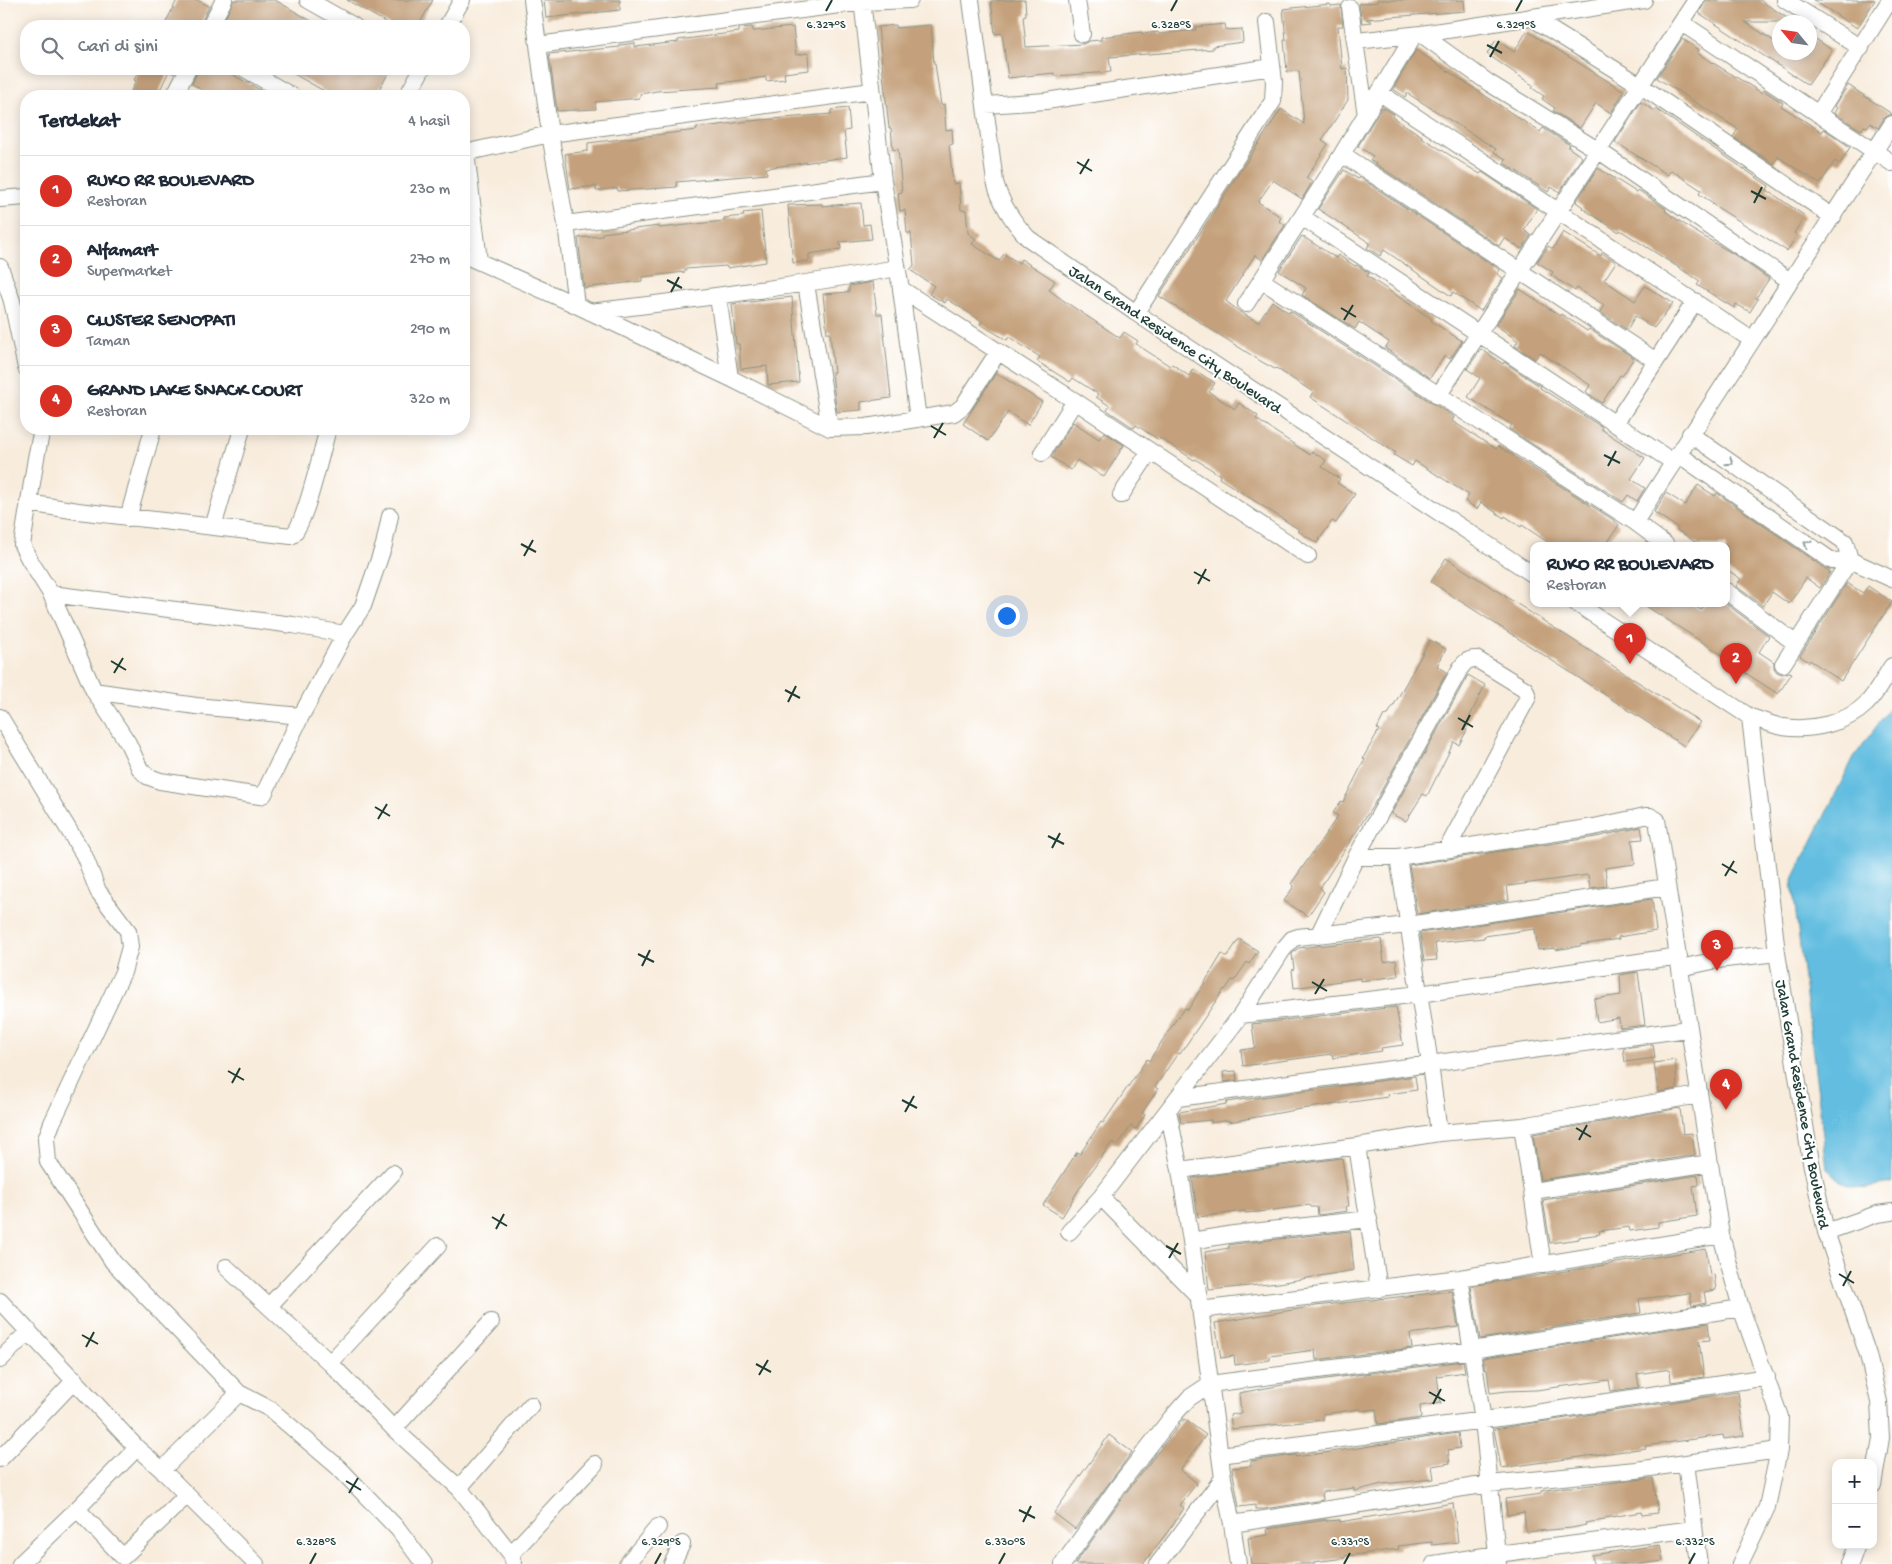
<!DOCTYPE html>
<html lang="id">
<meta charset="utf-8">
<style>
body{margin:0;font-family:"Gochi Hand",sans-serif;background:#f6f6f7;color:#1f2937}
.controls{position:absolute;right:15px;bottom:15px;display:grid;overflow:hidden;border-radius:10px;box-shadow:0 2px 12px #0003}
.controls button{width:45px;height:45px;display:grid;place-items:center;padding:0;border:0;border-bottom:1px solid #e0e1e3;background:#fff;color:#1f2937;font:25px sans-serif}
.compass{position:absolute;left:1772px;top:15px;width:45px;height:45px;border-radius:50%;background:#fff;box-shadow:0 2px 12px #0003;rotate:299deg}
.you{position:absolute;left:1006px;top:615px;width:18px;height:18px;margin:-12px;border:4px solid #fff;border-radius:50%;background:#1a73e8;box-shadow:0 0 0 8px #1a73e833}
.badge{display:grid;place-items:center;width:32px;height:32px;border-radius:50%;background:#d93025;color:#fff;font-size:16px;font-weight:700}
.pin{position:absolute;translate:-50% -41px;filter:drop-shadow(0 1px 2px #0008)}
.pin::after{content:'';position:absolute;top:26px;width:18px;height:15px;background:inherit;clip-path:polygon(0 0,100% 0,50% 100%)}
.popup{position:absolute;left:1530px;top:542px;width:200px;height:65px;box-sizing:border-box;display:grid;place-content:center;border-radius:10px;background:#fff;filter:drop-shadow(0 1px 4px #0005);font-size:16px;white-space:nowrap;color:#747a83}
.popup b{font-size:19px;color:#1f2937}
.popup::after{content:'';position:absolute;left:50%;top:100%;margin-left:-10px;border:10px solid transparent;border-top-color:#fff}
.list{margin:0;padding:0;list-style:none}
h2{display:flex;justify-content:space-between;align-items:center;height:65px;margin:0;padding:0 20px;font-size:21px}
h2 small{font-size:16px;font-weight:400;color:#747a83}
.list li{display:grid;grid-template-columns:32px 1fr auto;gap:15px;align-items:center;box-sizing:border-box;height:70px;padding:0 20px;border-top:1px solid #e0e1e3}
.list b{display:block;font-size:19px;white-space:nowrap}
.list p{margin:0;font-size:16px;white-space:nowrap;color:#747a83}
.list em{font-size:16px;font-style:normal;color:#747a83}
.icon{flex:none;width:28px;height:28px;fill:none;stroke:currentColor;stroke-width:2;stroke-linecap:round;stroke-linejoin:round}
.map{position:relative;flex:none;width:1892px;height:1564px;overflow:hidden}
.search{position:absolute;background:#fff;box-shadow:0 2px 12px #0003;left:20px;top:20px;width:450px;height:55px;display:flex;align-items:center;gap:12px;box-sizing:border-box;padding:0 18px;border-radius:20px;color:#747a83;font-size:19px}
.panel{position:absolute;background:#fff;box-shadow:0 2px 12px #0003;left:20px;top:90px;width:450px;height:345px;border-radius:20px}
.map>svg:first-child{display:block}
.water{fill:#62bde0;stroke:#407d8a}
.building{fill:#c4a17b}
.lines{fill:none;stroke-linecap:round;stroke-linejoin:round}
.minor-casing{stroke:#8c9488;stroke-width:18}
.minor{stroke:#fff;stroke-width:16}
.oneway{stroke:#8f9e9a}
.ticks{fill:none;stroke:#1f3d34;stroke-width:2}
.labels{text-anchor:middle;stroke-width:4;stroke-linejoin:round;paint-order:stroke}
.street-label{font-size:16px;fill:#1f3d34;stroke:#fff}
.ticks-label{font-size:12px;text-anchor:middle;fill:#1f3d34;stroke:#fff;stroke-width:4;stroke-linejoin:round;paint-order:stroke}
</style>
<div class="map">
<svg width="1892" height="1564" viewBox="0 0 1892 1564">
<rect width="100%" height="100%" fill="#fff"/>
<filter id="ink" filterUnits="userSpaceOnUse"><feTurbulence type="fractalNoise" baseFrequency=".02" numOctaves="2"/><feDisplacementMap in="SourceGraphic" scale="10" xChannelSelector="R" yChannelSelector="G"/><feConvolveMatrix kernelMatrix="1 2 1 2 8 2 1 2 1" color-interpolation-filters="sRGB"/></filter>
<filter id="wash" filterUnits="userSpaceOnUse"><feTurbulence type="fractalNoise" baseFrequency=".0096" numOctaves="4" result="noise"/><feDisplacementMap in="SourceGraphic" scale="20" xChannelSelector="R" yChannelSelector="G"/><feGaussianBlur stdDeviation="1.12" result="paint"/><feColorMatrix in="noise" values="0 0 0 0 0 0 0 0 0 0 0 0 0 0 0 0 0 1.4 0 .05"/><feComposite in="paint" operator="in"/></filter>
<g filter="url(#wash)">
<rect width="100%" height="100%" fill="#f8ecdc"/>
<path class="water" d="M1892,705V1183C1859,1188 1851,1195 1827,1168L1792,881L1854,757Z"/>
<g id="blocks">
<path class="building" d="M177,0H197L209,6L200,26H164Z
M234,0H275L320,26H221Z
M347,0H433L418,26H392Z
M544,0H620V10L546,18Z
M1002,0H1025L1026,15L1023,16L1026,47L1083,44L1089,41L1101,40V37L1142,32V34L1158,32L1159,34L1196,30L1195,27L1225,24L1226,30L1242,29L1243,42L1213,46V49L1109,57L1111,72L1055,76L1054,73L1008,78L1002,33L995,34L991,1Z
M1377,0H1464L1465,11L1366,19L1372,22L1362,23L1359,4L1377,2Z
M1706,0H1760L1793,22H1745L1780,45V52H1810V35L1832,50L1808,85L1699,13Z
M1813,0H1875L1857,28Z
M1330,4L1331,6L1341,5L1343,26H1338L1342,69L1347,68L1348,100L1322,140L1328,144L1306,178L1312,182L1302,199L1273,180L1258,202L1281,217L1279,221L1285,225L1262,260L1255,255L1226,301L1240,312L1258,322L1272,301L1289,313L1290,311L1454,417L1452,421L1496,449L1498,446L1612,519L1619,525L1606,545H1552L1522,525L1521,527L1505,516L1504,518L1481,502L1477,509L1465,501L1469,495L1415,461L1412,466L1394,455L1396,453L1310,397L1313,392L1276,368L1275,369L1262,362L1159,296L1281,109L1304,124L1299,71L1287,72L1284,40H1286L1283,9Z
M896,25V28L931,25L934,64H935L941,105L944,104L946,130L952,129L953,144L949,145L953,184L959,183L961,210H966L968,233L976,239L972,244L999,261L1004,254L1019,263L1021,259L1040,271L1055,281L1049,290L1067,303L1120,338L1124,332L1138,341L1136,344L1170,366L1172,364L1189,376L1193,369L1215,383L1209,392L1235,409L1239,403L1258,416L1256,419L1310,455L1312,452L1326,460L1322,467L1340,479L1337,483L1355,494L1336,523L1332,521L1317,543L1298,531L1300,530L1219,478L1220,475L1195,459L1194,460L1160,438L1159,440L1136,425L1134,428L1107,410L1110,406L1096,397L1098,394L1073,378L1070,382L1043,365L1037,361L1040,357L1009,337L1007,340L980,324L982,321L947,299L945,303L929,294L934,286L910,270L914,265L911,233H907L905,210L900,211L898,193L902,192L898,149L893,150L891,128H889L878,27Z
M752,27L753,31L793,27L796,55L808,53L809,70L784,73L785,79L766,81V77L719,83L720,87L657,91L640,94V98L595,102L596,109L557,111L549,54L620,47V45L635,43V47L678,42V40L739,32V28Z
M1527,31L1624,91L1611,113L1596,103L1580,128L1553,111L1555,108L1542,99L1544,96L1532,88L1534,86L1487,54L1496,40L1514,52Z
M1682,39L1699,50L1697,53L1762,93L1763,90L1783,103L1781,106L1822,132L1824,129L1850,147L1840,164L1835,161L1820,184L1778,157L1774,164L1733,137L1738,129L1657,78Z
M1416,50L1540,132L1543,128L1570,145L1568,147L1582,157L1559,192L1551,187L1548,192L1504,163L1506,159L1494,152L1496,149L1407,93L1405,97L1393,89Z
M140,69H177L174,74L169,71L157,96H129L136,81L134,80Z
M198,69H223L271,96H201L204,91L192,84Z
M285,69H391L375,96H333Z
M1848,85L1892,114L1884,118L1878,128L1870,123L1867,127L1864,126L1861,130L1834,113L1837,108L1835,106Z
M1641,102L1655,111L1656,109L1769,186L1767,190L1805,216L1794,233L1797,235L1787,251L1712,204L1713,203L1699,194L1701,190L1671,170L1668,175L1615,142Z
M1382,107L1394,114L1392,117L1422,136L1421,137L1480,174L1482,172L1537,209L1524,230L1531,235L1522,249L1504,238L1499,246L1370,160L1373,156L1358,146Z
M848,108L850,130L844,131L847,157L766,168L767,174L676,182L677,187L618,191L617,188L596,191V186L570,189L565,154L588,151V143L697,130L696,128L750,121L831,114V110Z
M1598,168L1636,192L1638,190L1641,192L1666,209L1665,211L1691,229L1735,255L1769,279L1756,298L1758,299L1750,312L1736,304L1734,308L1697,285L1700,281L1620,230L1619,232L1582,208L1583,207L1576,202Z
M1344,170L1358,179L1359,177L1500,270L1497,274L1503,278L1481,311L1453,292L1451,296L1384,250L1380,256L1367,248L1370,243L1318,209Z
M861,203L863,225L870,224L872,239L840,242L841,249L809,254V261L793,263L788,205L822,204V206Z
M761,211L766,262L727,268L726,266L685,269V272L642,277V281L584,288L578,238L602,236V233L643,228L659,226V228L724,221V218L744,216L743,213Z
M1563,232L1601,256L1602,253L1616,262L1604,280L1620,291L1635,301L1645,286L1673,303L1654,328L1635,316L1627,330L1600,312L1604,305L1577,288L1575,291L1551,275L1553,272L1537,262L1548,246L1553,249Z
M1302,236L1336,258L1338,255L1355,266L1356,265L1369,273L1367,276L1432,319L1431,321L1462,341L1450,359L1445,355L1430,378L1385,348L1389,342L1359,322L1355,329L1302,295L1306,288L1279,271Z
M873,282L877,314H882L891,398L861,402V410L837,412L834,391L832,372H834L830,333H827L823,294L849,292V286Z
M1520,289L1560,316L1561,314L1587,331L1589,329L1634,358L1622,376L1620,375L1602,403L1586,392L1590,385L1540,352L1535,359L1515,346L1518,341L1496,325Z
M792,297L799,382L768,385L767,366L741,369L739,344H736L732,304Z
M1481,349L1503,364L1504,362L1541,387L1540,388L1602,427L1601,429L1645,458L1631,479L1645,488L1637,501L1628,495L1623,502L1509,429L1512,425L1468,397L1480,378L1467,369Z
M996,373L1042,402L1028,425L1008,412L988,441L963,424Z
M1073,422L1099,439L1104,432L1124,445L1104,477L1077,460L1071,470L1051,457Z
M1698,485L1715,496L1717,493L1830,572L1820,588L1806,578L1789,604L1772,592L1763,606L1736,586L1741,579L1726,569V545H1700L1677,530L1678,528L1654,512L1666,493L1685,505Z
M1446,558L1700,722L1684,746L1431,582Z
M1847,583L1863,593L1868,586L1892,602L1841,681L1810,660L1809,662L1800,656Z
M1641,603H1690L1701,610L1706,603H1725L1769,636L1759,652L1774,662V668L1777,672L1782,674L1789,672L1792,673L1778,694L1741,670L1743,668Z
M1430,640L1446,649L1437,666L1447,672L1374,804L1320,888L1324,892L1308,916L1284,901L1294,886L1291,884L1338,816L1333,813L1341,801L1343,802L1365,759L1363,758L1379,730L1377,729L1384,715L1387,716L1395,703Z
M1468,675L1485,685L1464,729L1467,730L1459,745L1454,742L1427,796L1423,794L1406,821L1391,814Z
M1641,827L1643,839L1632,840L1635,864L1605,868L1607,886L1590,888L1588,875L1516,885L1507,886L1509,900L1417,914L1409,865L1596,837Z
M1652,899L1656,931L1618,937L1619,939L1580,945V946L1555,950V948L1538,950L1535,929L1484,936V938L1435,943L1437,960L1424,961L1420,933Z
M1239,939L1258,951L1249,964L1247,962L1234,981L1232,980L1225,990L1224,989L1180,1054L1178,1053L1155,1087L1158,1089L1142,1113L1145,1115L1136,1129L1131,1126L1118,1145L1112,1142L1079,1189L1062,1217L1043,1205L1077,1152L1080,1154L1101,1122L1103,1123L1147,1059L1149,1061L1177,1018L1185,1008L1188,1010L1222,954L1227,957Z
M1381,939L1384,962L1396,960L1398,976L1360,981V978L1294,988L1292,970L1294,969L1292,954L1298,948Z
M1638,972L1645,1025L1620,1028L1619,1018L1597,1022L1594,999L1621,995L1620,975Z
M1396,1007L1403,1045L1381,1048L1382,1051L1333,1058L1332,1054L1243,1066L1241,1050L1255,1048L1252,1024Z
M1653,1044L1655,1058L1625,1062L1623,1048Z
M1675,1060L1677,1089L1658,1092L1654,1063Z
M1236,1071L1237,1080L1224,1082L1223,1072Z
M1415,1076L1417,1090L1387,1094L1388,1097L1301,1109L1229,1122V1120L1211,1123V1120L1181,1123L1179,1112L1227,1104L1226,1102Z
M1680,1108L1683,1134L1692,1133L1695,1155L1540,1180L1533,1134Z
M1342,1158L1349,1206H1346L1347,1211L1318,1215L1317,1207H1311L1310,1205L1258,1212L1245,1213V1211L1198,1217L1192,1178Z
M1698,1175L1699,1185L1693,1186L1697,1216L1658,1222V1227L1630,1231L1629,1227L1599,1231L1600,1234L1579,1237V1239L1550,1243L1543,1200Z
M1350,1231L1354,1270L1279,1283L1209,1290L1205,1252L1229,1248V1245L1235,1244Z
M1706,1249L1710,1275L1714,1274L1716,1290L1704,1292L1706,1303L1692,1306L1690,1293L1639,1299L1641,1313L1480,1339L1471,1286Z
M1452,1291L1458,1327L1410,1334L1412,1348L1316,1360L1315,1350L1270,1356V1360L1235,1365L1234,1356L1221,1358L1215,1323L1316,1306Z
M1708,1323L1710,1340L1699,1341L1704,1377L1671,1382L1670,1369L1637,1374L1639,1387L1611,1391L1609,1380L1536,1390L1507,1391L1490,1393L1487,1369L1485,1370L1483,1358Z
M1463,1361L1465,1372L1437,1376L1441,1403L1420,1406L1421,1418L1378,1424L1376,1409L1361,1411V1409L1323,1414V1420L1232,1429L1230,1415L1241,1413L1239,1393L1288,1384Z
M1738,1392L1744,1436L1724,1439L1723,1435L1645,1446L1646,1448L1501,1468L1494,1429Z
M1184,1419L1206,1435L1180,1470L1197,1483L1180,1505L1184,1508L1175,1522L1143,1564H1075L1128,1490Z
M1458,1433L1460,1448L1448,1450L1450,1463L1432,1466L1434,1479L1382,1484L1354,1491V1488L1322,1492L1323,1500L1264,1509H1255V1505L1239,1507L1232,1468L1251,1466V1461L1295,1455L1296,1457Z
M1109,1435L1132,1452L1075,1529L1054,1513Z
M1653,1478L1658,1513L1642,1515L1641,1512L1605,1518V1520L1585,1523L1586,1525L1572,1528L1526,1532L1524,1512L1507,1515L1505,1499L1541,1494V1491L1566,1487H1573Z
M1453,1503L1458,1542L1432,1545V1542L1398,1546L1399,1549L1345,1556V1558L1314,1562V1564H1251L1248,1538L1268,1535L1267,1529L1326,1520V1521L1340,1520V1522Z
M1660,1545L1663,1561L1641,1564H1593L1592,1555Z"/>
</g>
</g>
<g filter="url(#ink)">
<use href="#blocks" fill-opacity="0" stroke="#8c9488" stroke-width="1"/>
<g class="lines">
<defs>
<path id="minor" d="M308,0L354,26
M532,0L550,134L566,224L576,305
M862,0L883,181L901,289L918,419
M971,0L995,182C1001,204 1013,222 1028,238L1136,313L1534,575
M1077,0L1082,34
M1785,0L1861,48
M1350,8L1366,115
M1530,17L1640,85L1833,217
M1682,23L1892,163
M210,26L224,0
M447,26L462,0
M1421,34L1489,83L1599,151L1790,281
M1356,41L1421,34L1644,0
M538,45L862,2L910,0
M245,69L292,96
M1380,93L1752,340
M174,96L188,69
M407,96L422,69
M986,105L1046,101L1272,67
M1818,114L1890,0
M466,152L479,261
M464,153L550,134L872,91
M1342,154L1656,361
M0,199L26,197
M1302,217L1673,462
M566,224L883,181
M464,255L576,305L730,378L830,428L866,427L954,413L963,406L998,352
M0,267L12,301L26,368
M1261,280L1635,522L1666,545
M806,284L830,428
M901,289L1075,401L1308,556
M718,297L730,378
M1246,304L1342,154L1414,35
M590,312C693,300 795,286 897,268
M1136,313L1273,101L1274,82L1267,22
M1438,396L1696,0
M1615,424L1695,301
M42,429L36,458L22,545L29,559L51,594L94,691L128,743L140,769L147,776L160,781L260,796L264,794L301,716L345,634L363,606L384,545L390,516
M1690,434L1845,542L1850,560L1783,664
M1042,453L1075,401
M1678,454L1832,561L1850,560L1892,579
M1121,495L1150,451
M28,503L78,511L291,536C305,528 322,448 328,429
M128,518L153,429
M1635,522L1892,124
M213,527L242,429
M1726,591L1795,643
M51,594L293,625L345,634
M1576,603L1750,717C1761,720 1772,725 1783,727C1810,731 1846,724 1866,704C1876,695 1884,678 1892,666
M94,691L196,706L301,716
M0,717L84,855L98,891L128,931L130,947L123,972L52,1123L46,1139L48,1162L113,1262L239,1393L270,1409L338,1467L398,1529L424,1564
M1750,717L1777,953L1811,1162L1826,1232L1868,1355L1879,1402L1881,1438L1873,1485
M1356,857H1398L1594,827L1645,816H1650L1657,820L1721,1235L1741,1308L1780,1417L1779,1450L1767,1507L1740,1564
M1398,857L1430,1064L1439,1133
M1318,936L1356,857L1460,669C1464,663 1467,659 1476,659L1525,689L1528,697L1447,849
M1680,968L1717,960L1777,953
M1241,1015L1419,994L1679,956
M1178,1098L1688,1029
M1168,1110L1180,1170L1191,1241L1223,1478L1232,1524L1238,1564
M1522,1126L1543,1265
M1357,1146L1379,1289
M1180,1170L1357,1146L1439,1133L1522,1126L1699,1095
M1533,1191L1710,1163
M1101,1197L1199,1297
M1069,1232L1101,1197L1241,1015L1282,951L1292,939L1298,937L1408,925L1667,887
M1826,1232L1877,1214L1892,1212
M1191,1241L1234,1234L1369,1219
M226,1267L330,1363L394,1429L459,1488L511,1554L514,1564
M1460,1278L1483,1420L1498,1564
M0,1301L137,1448
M269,1306L393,1173
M1200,1310L1460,1278L1721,1235
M0,1360L29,1331
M330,1363L438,1246
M239,1393L162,1470L256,1564
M394,1429L491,1322
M1220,1455L1529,1414L1767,1377
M0,1459L75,1380
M1686,1463L1699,1564
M162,1470L137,1448L77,1509L123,1557L186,1496
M459,1488L531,1405
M1232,1524L1489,1484L1636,1470L1779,1450
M511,1554L595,1464
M20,1564L77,1509
M627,1564L658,1527
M672,1564L682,1544
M1063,1564L1120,1484L1172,1417L1189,1398L1210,1384L1472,1350L1741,1308
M1158,1564L1223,1478
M1434,1564L1497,1554L1694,1529
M1850,1564L1857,1545"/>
</defs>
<use href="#minor" class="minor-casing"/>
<use href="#minor" class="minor"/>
</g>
<defs><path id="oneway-chevron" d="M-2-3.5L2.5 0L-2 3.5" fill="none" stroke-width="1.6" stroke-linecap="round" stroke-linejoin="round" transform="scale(1.25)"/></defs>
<g class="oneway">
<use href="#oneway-chevron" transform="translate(1730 462) rotate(35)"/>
<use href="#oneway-chevron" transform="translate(1807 544) rotate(-145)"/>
</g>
</g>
<path class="ticks" d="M826,11L832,0M1171,11L1177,0M1516,11L1522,0M1487,45L1502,53M1490,57L1499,41M1077,162L1092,171M1080,174L1089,159M1751,191L1766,199M1754,203L1762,187M667,280L682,288M671,292L679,277M1341,308L1356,317M1344,320L1353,305M931,426L946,435M934,438L943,423M1604,455L1620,463M1608,466L1616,451M521,544L536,552M524,556L533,540M1194,572L1210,581M1198,584L1206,569M111,661L126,670M114,673L123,658M785,690L800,698M788,702L796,686M1458,718L1473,727M1462,730L1470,715M375,807L390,816M378,819L387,804M1048,836L1064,844M1052,848L1060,833M1722,864L1737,873M1725,876L1734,861M638,954L654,962M642,966L650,950M1312,982L1327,991M1315,994L1324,979M228,1071L244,1080M232,1083L240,1068M902,1100L917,1108M905,1112L914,1096M1576,1128L1591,1137M1579,1140L1587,1125M492,1217L507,1226M496,1229L504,1214M1166,1246L1181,1254M1169,1258L1178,1243M1839,1274L1854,1283M1843,1286L1851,1271M82,1335L98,1344M86,1347L94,1332M756,1364L771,1372M759,1375L768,1360M1429,1392L1445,1401M1433,1404L1441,1389M346,1481L361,1490M349,1493L358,1478M1019,1510L1035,1518M1023,1522L1031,1506M310,1564L316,1553M655,1564L661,1553M999,1564L1005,1553M1344,1564L1350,1553M1689,1564L1695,1553"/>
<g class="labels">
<g class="street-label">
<text transform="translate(1176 338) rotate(34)" y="6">Jalan Grand Residence City Boulevard</text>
<text transform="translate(1804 1104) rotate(80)" y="6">Jalan Grand Residence City Boulevard</text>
</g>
</g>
<g class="ticks-label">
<text x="826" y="28">6.327°S</text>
<text x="1171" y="28">6.328°S</text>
<text x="1516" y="28">6.329°S</text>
<text x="316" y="1545">6.328°S</text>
<text x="661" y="1545">6.329°S</text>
<text x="1005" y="1545">6.330°S</text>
<text x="1350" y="1545">6.331°S</text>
<text x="1695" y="1545">6.332°S</text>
</g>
</svg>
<div class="controls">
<button>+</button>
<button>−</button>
</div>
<svg class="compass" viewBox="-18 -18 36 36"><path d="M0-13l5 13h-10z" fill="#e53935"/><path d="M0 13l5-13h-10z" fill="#747a83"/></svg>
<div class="you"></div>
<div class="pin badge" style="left:1630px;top:664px">1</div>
<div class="popup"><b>RUKO RR BOULEVARD</b>Restoran</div>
<div class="pin badge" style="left:1736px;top:684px">2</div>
<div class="pin badge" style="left:1717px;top:971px">3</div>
<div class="pin badge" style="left:1726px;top:1110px">4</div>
<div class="search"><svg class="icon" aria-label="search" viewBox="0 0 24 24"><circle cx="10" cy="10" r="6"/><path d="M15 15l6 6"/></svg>Cari di sini</div>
<section class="panel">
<h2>Terdekat<small>4 hasil</small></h2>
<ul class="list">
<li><span class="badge">1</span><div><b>RUKO RR BOULEVARD</b><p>Restoran</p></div><em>230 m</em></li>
<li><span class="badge">2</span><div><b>Alfamart</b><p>Supermarket</p></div><em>270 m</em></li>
<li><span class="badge">3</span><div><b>CLUSTER SENOPATI</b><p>Taman</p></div><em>290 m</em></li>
<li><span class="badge">4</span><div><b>GRAND LAKE SNACK COURT</b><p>Restoran</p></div><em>320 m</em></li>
</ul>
</section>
</div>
